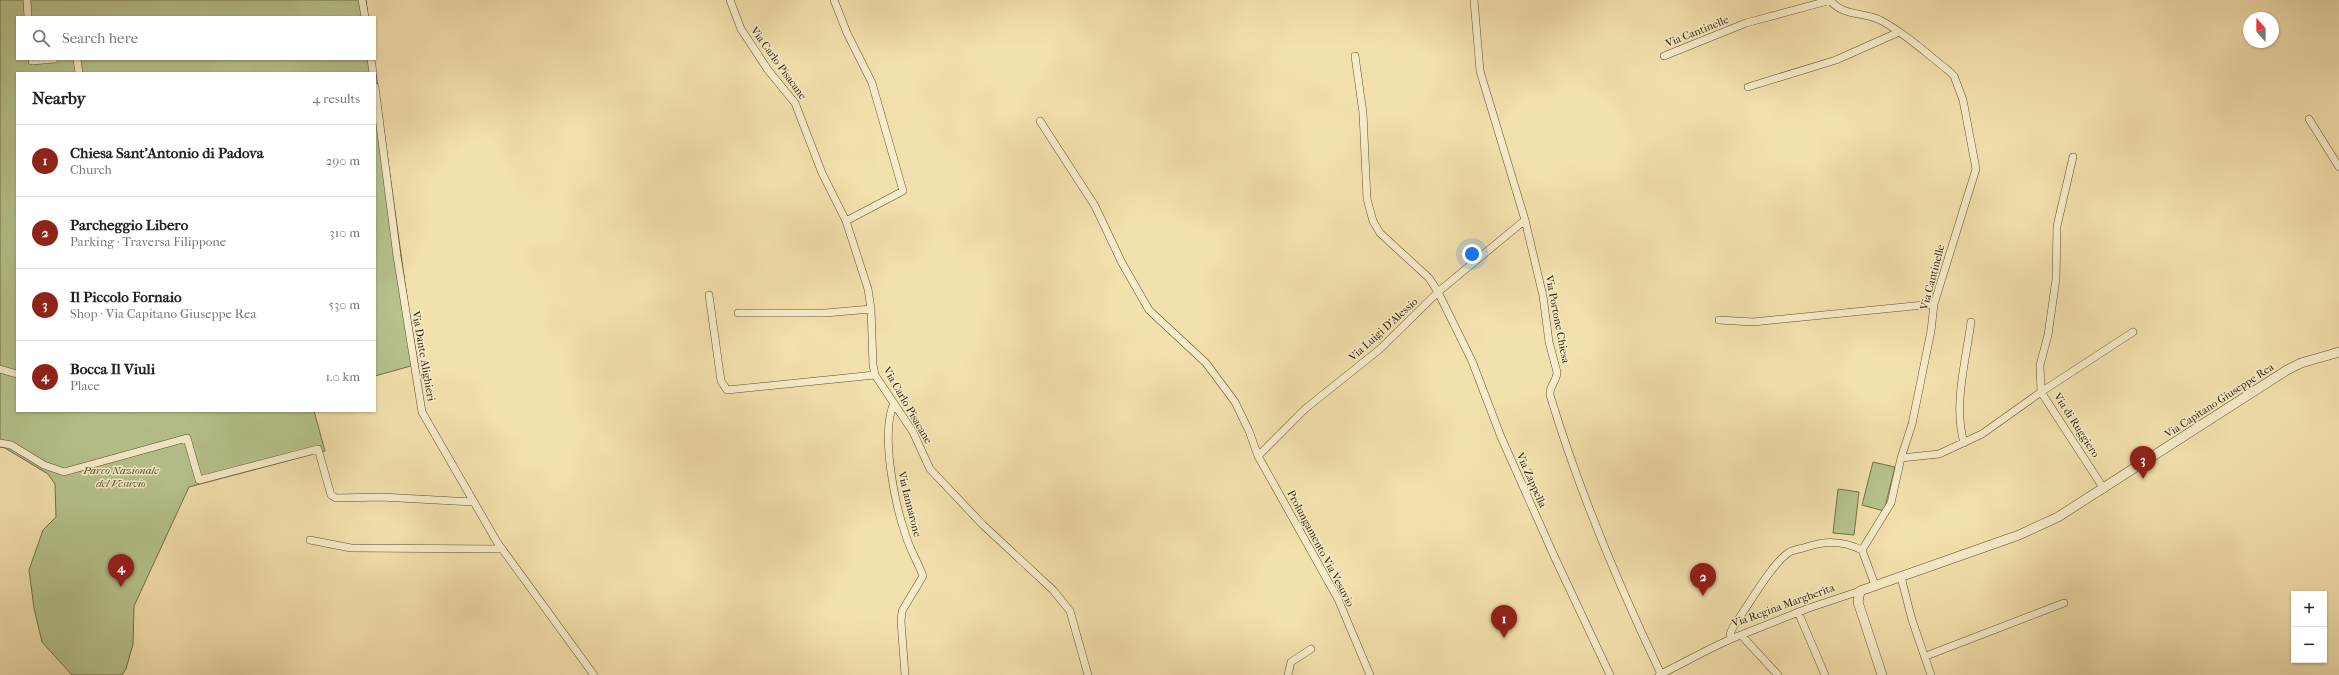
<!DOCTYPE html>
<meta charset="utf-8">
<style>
body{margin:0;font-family:"IM FELL French Canon",serif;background:#f2f2f2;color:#222}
.controls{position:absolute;right:12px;bottom:12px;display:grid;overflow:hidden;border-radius:0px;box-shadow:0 1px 3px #0004}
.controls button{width:36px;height:36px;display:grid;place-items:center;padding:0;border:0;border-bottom:1px solid #e0e0e0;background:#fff;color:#222;font:20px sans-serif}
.compass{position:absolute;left:2243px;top:12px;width:36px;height:36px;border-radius:50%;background:#fff;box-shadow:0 1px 3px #0004;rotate:339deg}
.you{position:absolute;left:1472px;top:254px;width:14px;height:14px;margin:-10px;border:3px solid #fff;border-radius:50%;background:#1a73e8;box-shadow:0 0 0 6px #1a73e833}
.badge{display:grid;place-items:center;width:26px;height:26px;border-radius:50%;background:#8f2418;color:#fff;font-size:13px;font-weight:700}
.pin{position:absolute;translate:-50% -33px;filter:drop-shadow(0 1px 2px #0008)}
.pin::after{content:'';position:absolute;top:21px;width:14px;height:12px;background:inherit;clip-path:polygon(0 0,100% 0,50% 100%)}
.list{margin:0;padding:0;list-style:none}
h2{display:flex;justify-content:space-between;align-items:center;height:52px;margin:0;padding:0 16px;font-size:17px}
h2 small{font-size:13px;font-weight:400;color:#767676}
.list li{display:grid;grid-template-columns:26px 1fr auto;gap:12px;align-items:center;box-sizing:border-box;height:72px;padding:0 16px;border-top:1px solid #e0e0e0}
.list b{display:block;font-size:15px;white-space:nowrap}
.list p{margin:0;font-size:13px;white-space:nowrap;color:#767676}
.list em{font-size:13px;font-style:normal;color:#767676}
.icon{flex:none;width:22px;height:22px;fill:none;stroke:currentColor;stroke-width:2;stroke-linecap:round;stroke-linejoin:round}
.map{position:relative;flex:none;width:2339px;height:675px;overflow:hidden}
.search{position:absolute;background:#fff;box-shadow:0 1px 3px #0004;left:16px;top:16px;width:360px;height:44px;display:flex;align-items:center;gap:10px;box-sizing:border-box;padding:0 14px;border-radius:0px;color:#767676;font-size:15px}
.panel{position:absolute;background:#fff;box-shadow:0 1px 3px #0004;left:16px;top:72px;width:360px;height:340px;border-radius:0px}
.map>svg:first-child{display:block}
.green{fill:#b6c38d;stroke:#727048}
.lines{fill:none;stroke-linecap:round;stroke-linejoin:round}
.minor-casing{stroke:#604d2e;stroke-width:8}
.tertiary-casing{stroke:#604d2e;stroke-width:10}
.minor{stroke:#f7ecca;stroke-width:7}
.tertiary{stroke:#f7ecca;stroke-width:9}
.labels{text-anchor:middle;stroke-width:3;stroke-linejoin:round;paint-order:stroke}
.street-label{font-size:11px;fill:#2f1c03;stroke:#f7ecca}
.park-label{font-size:11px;font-style:italic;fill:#584e2c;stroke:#f7ecca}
</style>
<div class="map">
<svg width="2339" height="675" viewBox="0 0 2339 675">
<rect width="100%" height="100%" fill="#f3e1ad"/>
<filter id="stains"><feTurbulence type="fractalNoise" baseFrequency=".005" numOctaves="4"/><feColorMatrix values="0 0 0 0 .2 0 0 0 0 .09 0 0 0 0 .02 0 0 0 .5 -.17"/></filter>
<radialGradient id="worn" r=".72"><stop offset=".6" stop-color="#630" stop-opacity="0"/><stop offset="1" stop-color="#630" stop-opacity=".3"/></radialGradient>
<path class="green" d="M0,0H366L368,17H17V59H374L409,312L418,364L375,376V73H17V411H314L325,451L189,487L134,606L133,644L126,669L122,675H72L42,642L34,608L29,570L43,530L56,517L55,484L48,474L5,448L0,447Z
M1873,462L1895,467L1884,511L1862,505Z
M1838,489L1859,492L1854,535L1833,533Z"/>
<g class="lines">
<defs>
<path id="minor" d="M27,0L28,17
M362,0L365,17
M730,0L741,29L768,70L795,103L822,173L846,221L868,289L871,309L873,365L875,375L913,432L930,469L983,525L1053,590L1070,611L1088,675
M834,0L847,33L872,83L903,191L846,221
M1474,0L1480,71L1525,220L1543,296L1549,342L1557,372C1557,381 1549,386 1550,395C1579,491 1618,584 1661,674
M1830,0C1842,16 1863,12 1880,20C1905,33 1927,54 1949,71L1954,76L1963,100L1976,169L1934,304L1931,331L1912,424L1901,458L1891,503L1862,550
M1355,56L1363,113L1367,199L1373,221L1380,233L1429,278L1438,292L1472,361L1501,437L1555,558L1610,675
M1664,56L1746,23L1831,0
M32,59V61L54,59
M77,59L79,73
M371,59L373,73
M375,87L397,256L422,412L497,542L594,675
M1748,87L1836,60L1899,32
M2309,119L2339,167
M1040,121L1095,206L1122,263L1149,310L1206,363L1235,402L1249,431L1258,456L1338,599L1370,675
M709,295L721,381L727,390L875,375
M738,313H825L871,309
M1719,320L1753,322L1934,304
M0,369L17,374
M2041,392L2040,365L2048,335L2056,279L2057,226L2073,157
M2041,392L2133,332
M894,403C880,433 895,505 906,536C910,550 918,562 923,576L902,611L901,621L905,675
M0,443L11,445L44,465L64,472L187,438L199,480L318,449L331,495L336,498L381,497L473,502
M1964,443C1953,405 1966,360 1971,322
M1258,456L1305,409L1380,349L1438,292L1525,220
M1901,458L1939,454L1982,434L2041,392L2104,489
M310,540L351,548L502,549
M1901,577L1912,620L1931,675
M1798,612L1825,675
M1741,635L1778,675
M1731,637L1730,634L1733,627C1747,608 1770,566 1788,553C1792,550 1798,549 1803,548C1824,541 1841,540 1862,550L1875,585
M1926,656L2064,603
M1288,675L1291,662L1311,649
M1659,675C1686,662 1714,645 1741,635L1809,608L1860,591"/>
<path id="tertiary" d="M1882,675L1858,602L1860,591L2019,535L2058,517L2287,370L2301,363L2339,352"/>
</defs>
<use href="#minor" class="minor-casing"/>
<use href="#tertiary" class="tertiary-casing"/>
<use href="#minor" class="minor"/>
<use href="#tertiary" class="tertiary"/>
</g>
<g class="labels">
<g class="street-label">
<text transform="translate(1697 31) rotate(-22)" y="4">Via Cantinelle</text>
<text transform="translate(779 63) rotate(54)" y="4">Via Carlo Pisacane</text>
<text transform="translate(1932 277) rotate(-75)" y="4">Via Cantinelle</text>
<text transform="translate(1558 319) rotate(79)" y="4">Via Portone Chiesa</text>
<text transform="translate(1383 329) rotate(-42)" y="4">Via Luigi D'Alessio</text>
<text transform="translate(424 356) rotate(80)" y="4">Via Dante Alighieri</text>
<text transform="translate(2219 400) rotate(-33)" y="4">Via Capitano Giuseppe Rea</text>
<text transform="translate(908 405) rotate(60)" y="4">Via Carlo Pisacane</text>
<text transform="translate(2077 425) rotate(57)" y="4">Via di Ruggiero</text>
<text transform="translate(1532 480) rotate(66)" y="4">Via Zappella</text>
<text transform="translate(910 504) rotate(76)" y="4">Via Iannarone</text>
<text transform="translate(1321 548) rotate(62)" y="4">Prolungamento Via Vesuvio</text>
<text transform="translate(1783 605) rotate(-20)" y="4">Via Regina Margherita</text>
</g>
<g class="park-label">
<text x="121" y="474">Parco Nazionale<tspan x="121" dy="13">del Vesuvio</tspan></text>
</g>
</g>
<rect width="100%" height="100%" filter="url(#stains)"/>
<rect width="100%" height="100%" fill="url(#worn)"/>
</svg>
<div class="controls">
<button>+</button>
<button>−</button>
</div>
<svg class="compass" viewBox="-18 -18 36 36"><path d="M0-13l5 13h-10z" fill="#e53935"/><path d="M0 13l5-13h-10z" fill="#767676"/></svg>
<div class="you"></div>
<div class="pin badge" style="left:1504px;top:638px">1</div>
<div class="pin badge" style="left:1703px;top:596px">2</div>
<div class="pin badge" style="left:2143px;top:479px">3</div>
<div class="pin badge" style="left:121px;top:587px">4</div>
<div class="search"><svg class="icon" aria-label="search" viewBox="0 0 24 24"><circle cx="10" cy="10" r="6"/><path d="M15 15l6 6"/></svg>Search here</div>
<section class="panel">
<h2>Nearby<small>4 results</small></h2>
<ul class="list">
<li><span class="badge">1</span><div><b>Chiesa Sant'Antonio di Padova</b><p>Church</p></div><em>290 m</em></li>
<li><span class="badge">2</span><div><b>Parcheggio Libero</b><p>Parking · Traversa Filippone</p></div><em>310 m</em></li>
<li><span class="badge">3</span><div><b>Il Piccolo Fornaio</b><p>Shop · Via Capitano Giuseppe Rea</p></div><em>530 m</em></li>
<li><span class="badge">4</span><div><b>Bocca Il Viuli</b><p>Place</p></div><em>1.0 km</em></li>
</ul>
</section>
</div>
